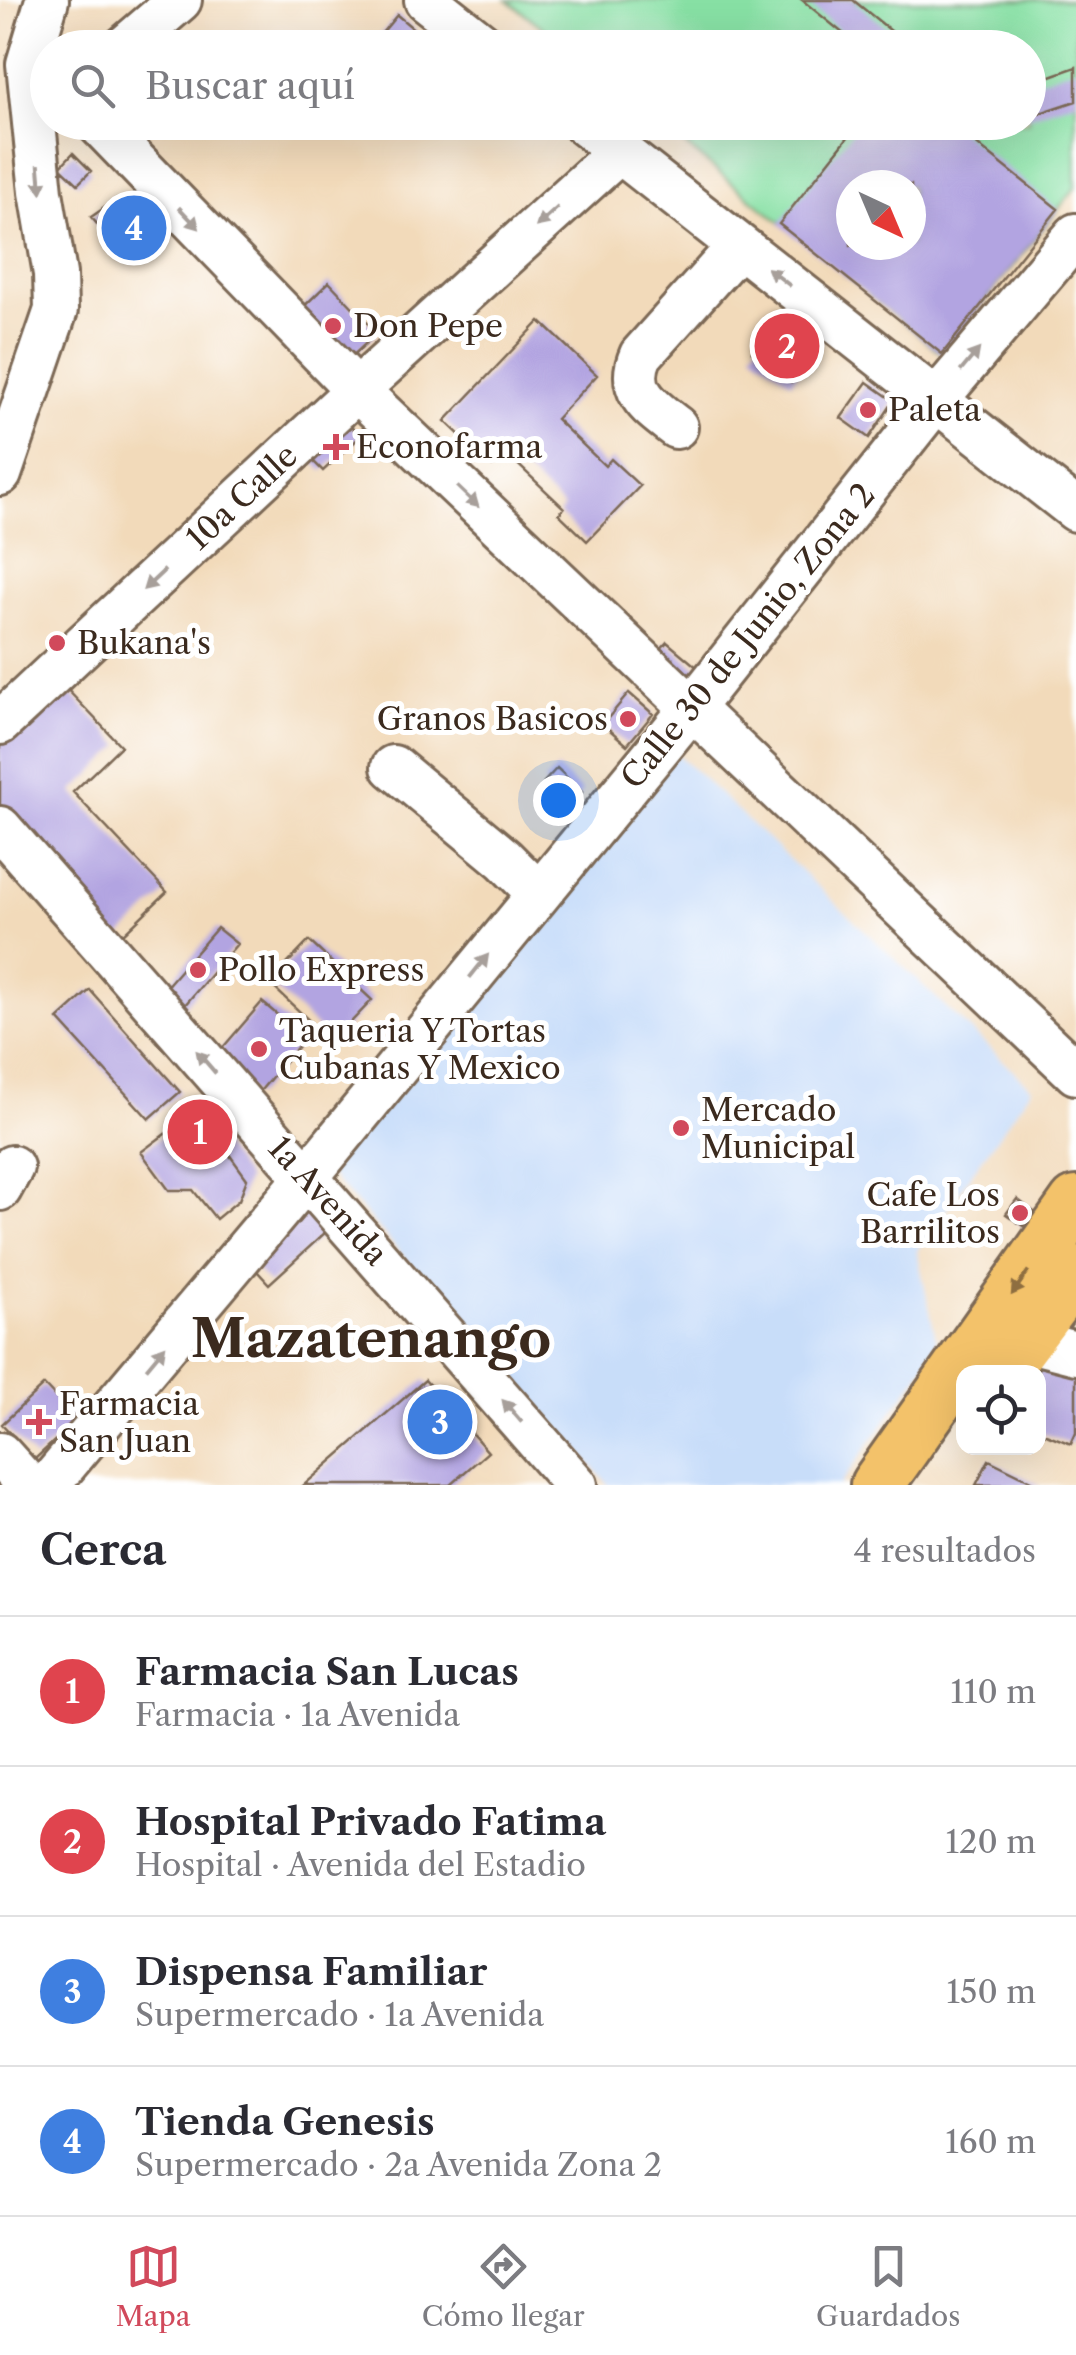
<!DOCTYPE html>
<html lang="es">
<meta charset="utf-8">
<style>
body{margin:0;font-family:"Libre Caslon Text",serif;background:#f2f2f3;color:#2b2b33}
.controls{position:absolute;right:30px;bottom:30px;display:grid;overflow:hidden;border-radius:20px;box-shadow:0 10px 40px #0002}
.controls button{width:90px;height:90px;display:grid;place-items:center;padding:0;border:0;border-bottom:2px solid #e1e1e2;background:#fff;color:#2b2b33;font:50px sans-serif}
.compass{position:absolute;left:836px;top:170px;width:90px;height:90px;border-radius:50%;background:#fff;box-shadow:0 10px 40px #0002;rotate:136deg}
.you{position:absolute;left:558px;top:800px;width:35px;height:35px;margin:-25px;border:8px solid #fff;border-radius:50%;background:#1a73e8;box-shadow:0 0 0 15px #1a73e833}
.badge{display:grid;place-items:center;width:65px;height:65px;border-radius:50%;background:#d1495b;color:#fff;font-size:32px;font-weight:700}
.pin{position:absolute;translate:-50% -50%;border:5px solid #fff;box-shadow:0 2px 10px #0006}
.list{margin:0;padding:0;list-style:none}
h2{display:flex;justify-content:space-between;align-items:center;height:130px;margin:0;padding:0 40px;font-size:42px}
h2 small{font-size:32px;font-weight:400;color:#7c7c81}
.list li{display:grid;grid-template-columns:65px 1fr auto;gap:30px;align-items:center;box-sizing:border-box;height:150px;padding:0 40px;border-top:2px solid #e1e1e2}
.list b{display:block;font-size:38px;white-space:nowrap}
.list p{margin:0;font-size:32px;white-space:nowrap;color:#7c7c81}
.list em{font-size:32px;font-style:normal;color:#7c7c81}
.icon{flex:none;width:55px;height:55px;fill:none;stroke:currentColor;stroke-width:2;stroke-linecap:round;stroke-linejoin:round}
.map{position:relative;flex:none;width:1076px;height:1485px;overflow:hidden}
.search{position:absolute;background:#fff;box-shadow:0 10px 40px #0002;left:30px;right:30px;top:30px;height:110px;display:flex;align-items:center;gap:25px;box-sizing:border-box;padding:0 35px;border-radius:55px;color:#7c7c81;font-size:38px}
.sheet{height:730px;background:#fff}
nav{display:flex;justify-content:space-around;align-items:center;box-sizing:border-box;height:140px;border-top:2px solid #e1e1e2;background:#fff;font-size:28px;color:#7c7c81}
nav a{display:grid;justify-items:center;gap:5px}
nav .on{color:#d1495b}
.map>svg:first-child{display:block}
.built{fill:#c8ddf9}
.green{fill:#87e0a4;stroke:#618561;stroke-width:2.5;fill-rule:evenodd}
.building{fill:#b2a4e1;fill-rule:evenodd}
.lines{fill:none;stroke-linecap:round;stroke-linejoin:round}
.minor-casing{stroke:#7b6855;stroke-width:48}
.major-casing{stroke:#7b6855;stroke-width:58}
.minor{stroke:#fff;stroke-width:42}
.major{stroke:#f3c26a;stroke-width:52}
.oneway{fill:#a79f9a}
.oneway2{fill:#8e6e40}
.poi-dot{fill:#d1495b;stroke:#fff;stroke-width:4}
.labels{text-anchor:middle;stroke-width:10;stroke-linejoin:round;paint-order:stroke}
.poi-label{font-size:32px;fill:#3b2a1e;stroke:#fff;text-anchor:start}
.street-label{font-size:32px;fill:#3b2a1e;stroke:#fff}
.town-label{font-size:52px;font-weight:bold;fill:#3b2a1e;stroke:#fff}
</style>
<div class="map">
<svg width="1076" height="1485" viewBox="0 0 1076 1485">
<rect width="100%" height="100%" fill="#fff"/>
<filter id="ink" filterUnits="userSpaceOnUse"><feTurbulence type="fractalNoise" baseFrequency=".01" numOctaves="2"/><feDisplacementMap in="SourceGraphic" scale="20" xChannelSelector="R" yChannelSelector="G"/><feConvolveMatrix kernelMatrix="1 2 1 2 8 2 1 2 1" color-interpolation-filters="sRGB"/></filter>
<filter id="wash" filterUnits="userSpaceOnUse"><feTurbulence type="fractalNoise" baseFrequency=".0048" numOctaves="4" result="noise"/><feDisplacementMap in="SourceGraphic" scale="40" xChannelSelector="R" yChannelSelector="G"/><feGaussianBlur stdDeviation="2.25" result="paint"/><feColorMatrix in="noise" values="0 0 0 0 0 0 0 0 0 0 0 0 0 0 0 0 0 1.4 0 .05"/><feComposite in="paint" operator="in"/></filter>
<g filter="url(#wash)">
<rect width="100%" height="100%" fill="#f2daba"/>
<path class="built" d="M677,754L1032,1088L917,1251L938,1348L840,1485H609L325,1169Z"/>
<path class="green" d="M507,0H1076V187L942,354L658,123L1028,122V48L568,47ZM851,185H911V245H851Z"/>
<g id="blocks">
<path class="building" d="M802,0H853L912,48H861Z
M397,15L416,31L402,48H387L377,39Z
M1076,67V101L1028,117V84Z
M860,122H949L1058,209L942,354L779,224ZM851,185H911V245H851Z
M73,153L91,171L78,184L60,167Z
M116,200L141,230L118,248L91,217Z
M329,282L377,333L345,363L290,320Z
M784,310L823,340L791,382L752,352Z
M540,321L597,375L556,419L605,466L611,459L640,486L587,541L559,514L564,508L505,452L492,466L445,421Z
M867,382L894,401L869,438L841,418Z
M348,423L361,436L323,471L310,458Z
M667,642L699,669L681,690L649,662Z
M61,683L121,746L73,792L167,892L118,939L0,814V740Z
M629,693L653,714L627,745L603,724Z
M557,768L582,792L569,806L544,782Z
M217,928L237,944L178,1013L158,996Z
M309,941L372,1000L332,1042L269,983Z
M90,990L180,1092L149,1119L58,1019Z
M262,1002L305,1038L256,1096L213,1059Z
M197,1110L247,1179L239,1200L216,1219L193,1190H169L141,1152Z
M1017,1199L1034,1212L1023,1226L1006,1214Z
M304,1208L326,1232L269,1284L247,1260Z
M1041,1348L1076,1357V1433L1071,1444L1038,1431V1372H1025Z
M425,1380L488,1452L450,1485H304Z
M44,1385L77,1420L35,1459L2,1424Z
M989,1460L1040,1485H976Z"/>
</g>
</g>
<g filter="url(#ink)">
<use href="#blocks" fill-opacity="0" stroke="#7b6855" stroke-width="2.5"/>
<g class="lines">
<defs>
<path id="minor" d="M426,0L487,48
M124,48L180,0
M97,122L357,390L1076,1073
M582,122L1076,510
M676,427C650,407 625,391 641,355L739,246
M0,474L56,310L55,274L41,192L28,64L47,0
M0,723L357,390L619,152
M393,767L504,859L538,893
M0,828L576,1485
M0,1189L12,1167
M1025,1340L1076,1353
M0,1454L28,1485
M48,1485L307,1177L691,709L936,400L1076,235"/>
<path id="major" d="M1001,1372L1076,1272
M877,1485L1076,1203"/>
</defs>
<use href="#minor" class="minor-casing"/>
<use href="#major" class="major-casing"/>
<use href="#minor" class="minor"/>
<use href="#major" class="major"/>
</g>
<defs><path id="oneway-solid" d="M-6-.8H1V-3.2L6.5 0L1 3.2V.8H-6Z" transform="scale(2.5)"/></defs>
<g class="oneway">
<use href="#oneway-solid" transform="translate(40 179) rotate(85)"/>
<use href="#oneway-solid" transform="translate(547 217) rotate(138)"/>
<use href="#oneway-solid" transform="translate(189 218) rotate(46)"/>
<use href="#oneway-solid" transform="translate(779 277) rotate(-142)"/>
<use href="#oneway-solid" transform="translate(970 360) rotate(-50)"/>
<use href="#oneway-solid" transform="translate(468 497) rotate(44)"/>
<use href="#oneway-solid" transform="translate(154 580) rotate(137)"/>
<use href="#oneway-solid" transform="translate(479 966) rotate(-51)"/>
<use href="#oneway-solid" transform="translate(206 1062) rotate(-131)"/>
<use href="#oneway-solid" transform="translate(156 1357) rotate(-50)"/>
<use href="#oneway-solid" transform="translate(512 1411) rotate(-131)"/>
</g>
<use class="oneway2" href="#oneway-solid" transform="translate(1020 1283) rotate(125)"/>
</g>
<g class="poi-dot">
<circle cx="333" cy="326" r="10"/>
<circle cx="868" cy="410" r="10"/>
<path d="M331 432h10v10h10v10h-10v10h-10v-10h-10v-10h10z"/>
<circle cx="57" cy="643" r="10"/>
<circle cx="628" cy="719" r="10"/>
<circle cx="198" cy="970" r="10"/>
<circle cx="259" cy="1049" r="10"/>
<circle cx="681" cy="1128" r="10"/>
<circle cx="1020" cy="1213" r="10"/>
<path d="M34 1407h10v10h10v10h-10v10h-10v-10h-10v-10h10z"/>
</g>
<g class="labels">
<g class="poi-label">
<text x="353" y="337">Don Pepe</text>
<text x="888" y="421">Paleta</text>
<text x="356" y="458">Econofarma</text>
<text x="77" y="654">Bukana's</text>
<text x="608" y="730" text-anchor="end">Granos Basicos</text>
<text x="218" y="981">Pollo Express</text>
<text x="279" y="1042">Taqueria Y Tortas<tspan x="279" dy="37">Cubanas Y Mexico</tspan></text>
<text x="701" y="1121">Mercado<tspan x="701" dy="37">Municipal</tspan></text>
<text x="1000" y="1206" text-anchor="end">Cafe Los<tspan x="1000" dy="37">Barrilitos</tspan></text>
<text x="59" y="1415">Farmacia<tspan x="59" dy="37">San Juan</tspan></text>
</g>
<g class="street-label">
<text transform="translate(242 497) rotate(-43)" y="11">10a Calle</text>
<text transform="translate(748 636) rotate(-51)" y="11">Calle 30 de Junio, Zona 2</text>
<text transform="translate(328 1201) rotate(48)" y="11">1a Avenida</text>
</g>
<g class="town-label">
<text x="371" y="1357">Mazatenango</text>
</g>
</g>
</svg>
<div class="controls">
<button><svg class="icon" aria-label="locate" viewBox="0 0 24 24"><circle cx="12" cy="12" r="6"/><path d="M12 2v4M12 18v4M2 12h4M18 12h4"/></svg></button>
</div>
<svg class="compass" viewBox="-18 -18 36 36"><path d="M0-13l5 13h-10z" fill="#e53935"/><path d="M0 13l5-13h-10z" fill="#7c7c81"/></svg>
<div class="you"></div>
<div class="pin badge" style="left:200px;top:1132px;background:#e0444e">1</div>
<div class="pin badge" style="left:787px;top:346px;background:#e0444e">2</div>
<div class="pin badge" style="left:440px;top:1422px;background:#3f7fe0">3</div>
<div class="pin badge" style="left:134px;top:228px;background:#3f7fe0">4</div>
<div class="search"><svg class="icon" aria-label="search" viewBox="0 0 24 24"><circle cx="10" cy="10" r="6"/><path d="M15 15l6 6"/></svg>Buscar aquí</div>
</div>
<section class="sheet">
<h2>Cerca<small>4 resultados</small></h2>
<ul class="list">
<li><span class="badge" style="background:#e0444e">1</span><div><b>Farmacia San Lucas</b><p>Farmacia · 1a Avenida</p></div><em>110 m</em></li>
<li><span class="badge" style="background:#e0444e">2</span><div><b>Hospital Privado Fatima</b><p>Hospital · Avenida del Estadio</p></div><em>120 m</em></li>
<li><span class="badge" style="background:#3f7fe0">3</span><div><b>Dispensa Familiar</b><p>Supermercado · 1a Avenida</p></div><em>150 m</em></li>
<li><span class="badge" style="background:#3f7fe0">4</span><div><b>Tienda Genesis</b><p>Supermercado · 2a Avenida Zona 2</p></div><em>160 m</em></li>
</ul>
</section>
<nav>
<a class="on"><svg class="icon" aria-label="map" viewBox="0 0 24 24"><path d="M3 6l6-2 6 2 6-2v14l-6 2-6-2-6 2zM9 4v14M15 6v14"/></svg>Mapa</a>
<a><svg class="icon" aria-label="directions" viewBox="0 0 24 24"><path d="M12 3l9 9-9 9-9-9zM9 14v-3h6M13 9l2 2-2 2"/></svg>Cómo llegar</a>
<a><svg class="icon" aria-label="saved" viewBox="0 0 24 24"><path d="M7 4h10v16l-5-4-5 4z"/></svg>Guardados</a>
</nav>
